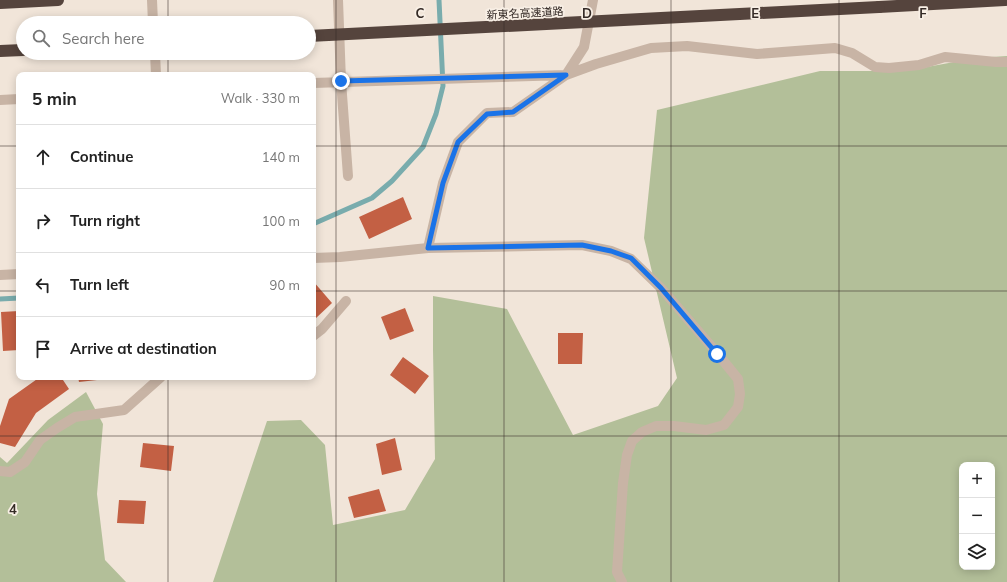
<!DOCTYPE html>
<meta charset="utf-8">
<style>
body{margin:0;font-family:Mulish,"Noto Sans JP",sans-serif;background:#f6f6f6;color:#222}
.controls{position:absolute;right:12px;bottom:12px;display:grid;overflow:hidden;border-radius:8px;box-shadow:0 2px 10px #0003}
.controls button{width:36px;height:36px;display:grid;place-items:center;padding:0;border:0;border-bottom:1px solid #e0e0e0;background:#fff;color:#222;font:20px sans-serif}
.stop{position:absolute;width:12px;height:12px;margin:-9px;border:3px solid #1a73e8;border-radius:50%;background:#fff}
.stop.end{background:#1a73e8;border-color:#fff;box-shadow:0 1px 4px #0008}
.list{margin:0;padding:0;list-style:none}
h2{display:flex;justify-content:space-between;align-items:center;height:52px;margin:0;padding:0 16px;font-size:17px}
h2 small{font-size:13px;font-weight:400;color:#767676}
.list li{display:grid;grid-template-columns:26px 1fr auto;gap:12px;align-items:center;box-sizing:border-box;height:64px;padding:0 16px;border-top:1px solid #e0e0e0}
.list b{display:block;font-size:15px;white-space:nowrap}
.list em{font-size:13px;font-style:normal;color:#767676}
.icon{flex:none;width:22px;height:22px;fill:none;stroke:currentColor;stroke-width:2;stroke-linecap:round;stroke-linejoin:round}
.map{position:relative;flex:none;width:1007px;height:582px;overflow:hidden}
.search{position:absolute;background:#fff;box-shadow:0 2px 10px #0003;left:16px;top:16px;width:300px;height:44px;display:flex;align-items:center;gap:10px;box-sizing:border-box;padding:0 14px;border-radius:22px;color:#767676;font-size:15px}
.panel{position:absolute;background:#fff;box-shadow:0 2px 10px #0003;left:16px;top:72px;width:300px;height:308px;border-radius:8px}
.map>svg:first-child{display:block}
.green{fill:#b3bf99;fill-rule:evenodd}
.lines{fill:none;stroke-linecap:round;stroke-linejoin:round}
.stream{stroke:#79acad;stroke-width:5}
.building{fill:#c36044}
.minor{stroke:#c8b4a5;stroke-width:10}
.tertiary{stroke:#c8b4a5;stroke-width:10}
.motorway{stroke:#55443d;stroke-width:12}
.motorway-bridge{stroke:#55443d;stroke-width:12}
.route{stroke:#1a73e8;stroke-width:5}
.grid{fill:none;stroke:#342a26;stroke-width:1;stroke-opacity:0.55}
.labels{text-anchor:middle;stroke-width:3.5;stroke-linejoin:round;paint-order:stroke}
.street-label{font-size:11px;fill:#342a26;stroke:#f8efe5}
.grid-label{font-size:13px;text-anchor:middle;font-weight:bold;fill:#342a26;stroke:#f8efe5;stroke-width:3.5;stroke-linejoin:round;paint-order:stroke}
</style>
<div class="map">
<svg width="1007" height="582" viewBox="0 0 1007 582">
<rect width="100%" height="100%" fill="#f1e5d9"/>
<path class="green" d="M1007,56V582H213L267,421L301,420L325,445L333,525L405,510L435,459L433,350V296L507,309L573,435L658,406L677,378L644,238L657,110L820,71H905L976,58ZM962,465H992V567H962Z
M86,392L103,424L97,494L105,560L126,582H0V457L7,463L48,420Z"/>
<g class="lines">
<path class="stream" d="M313,224L372,198L392,181L423,147L436,114L443,86L439,0
M0,299L19,298"/>
</g>
<path class="building" d="M403,197L412,219L369,239L359,217Z
M313,281L332,303L315,319L313,317Z
M405,308L414,331L390,340L381,317Z
M19,311V350L3,351L1,312Z
M558,333H583L582,364H558Z
M403,357L429,376L415,394L390,375Z
M40,377H61L69,389L36,413L15,447L0,443V426L9,399Z
M78,377H115V378L79,382Z
M395,438L402,470L382,475L376,444Z
M143,443L174,446L171,471L140,467Z
M379,489L386,511L354,518L348,497Z
M119,500L146,501L144,524L117,523Z"/>
<g class="lines">
<path class="minor" d="M152,0L153,23
M338,0L341,81L348,176
M155,53L156,75
M313,83L566,75L596,64L651,48L687,46L757,54L835,48L852,53L875,67L889,68L919,65L945,57L996,62H1007
M0,100L19,99
M428,248L443,183L458,142L487,113L513,112L566,75L584,47L593,0
M313,336L322,329L346,301
M0,471L10,472L25,462L40,440L57,428L75,417L124,410L161,377"/>
<path class="tertiary" d="M313,258L340,257L428,248L582,245L611,251L631,259L661,288L717,353L738,379L740,394L738,407L724,425L706,430L674,426H656L642,432L632,441L627,455L623,483L617,572L622,582
M0,275L19,274"/>
<path class="motorway" d="M0,3L58,0
M879,7L1005,0
M0,51L23,50"/>
<path class="motorway-bridge" d="M309,36L879,7"/>
</g>
<g class="lines">
<path class="route" d="M341,81L566,75L513,112L487,114L458,142L443,183L428,248L582,245L611,251L631,258L661,288L717,354"/>
</g>
<path class="grid" d="M168,0V23M336,0V582M504,0V582M671,0V582M839,0V582M168,53V75M0,146H19M313,146H1007M0,291H19M313,291H1007M168,377V582M0,436H1007"/>
<g class="labels">
<g class="street-label">
<text transform="translate(525 13) rotate(-3)" y="4">新東名高速道路</text>
</g>
</g>
<g class="grid-label">
<text x="420" y="18">C</text>
<text x="587" y="18">D</text>
<text x="755" y="18">E</text>
<text x="923" y="18">F</text>
<text x="13" y="514">4</text>
</g>
</svg>
<div class="controls">
<button>+</button>
<button>−</button>
<button><svg class="icon" aria-label="layers" viewBox="0 0 24 24"><path d="M12 4l9 5-9 5-9-5zM3 14l9 5 9-5"/></svg></button>
</div>
<div class="stop" style="left:717px;top:354px"></div>
<div class="stop end" style="left:341px;top:81px"></div>
<div class="search"><svg class="icon" aria-label="search" viewBox="0 0 24 24"><circle cx="10" cy="10" r="6"/><path d="M15 15l6 6"/></svg>Search here</div>
<section class="panel">
<h2>5 min<small>Walk · 330 m</small></h2>
<ul class="list">
<li><svg class="icon" aria-label="ahead" viewBox="0 0 24 24"><path d="M12 20V5M6 11l6-6 6 6"/></svg><div><b>Continue</b></div><em>140 m</em></li>
<li><svg class="icon" aria-label="right" viewBox="0 0 24 24"><path d="M7 20v-9h11M14 6l5 5-5 5"/></svg><div><b>Turn right</b></div><em>100 m</em></li>
<li><svg class="icon" aria-label="left" viewBox="0 0 24 24"><path d="M17 20v-9H6M10 6l-5 5 5 5"/></svg><div><b>Turn left</b></div><em>90 m</em></li>
<li><svg class="icon" aria-label="arrive" viewBox="0 0 24 24"><path d="M6 21V4h12l-3 4 3 4H6"/></svg><div><b>Arrive at destination</b></div></li>
</ul>
</section>
</div>
